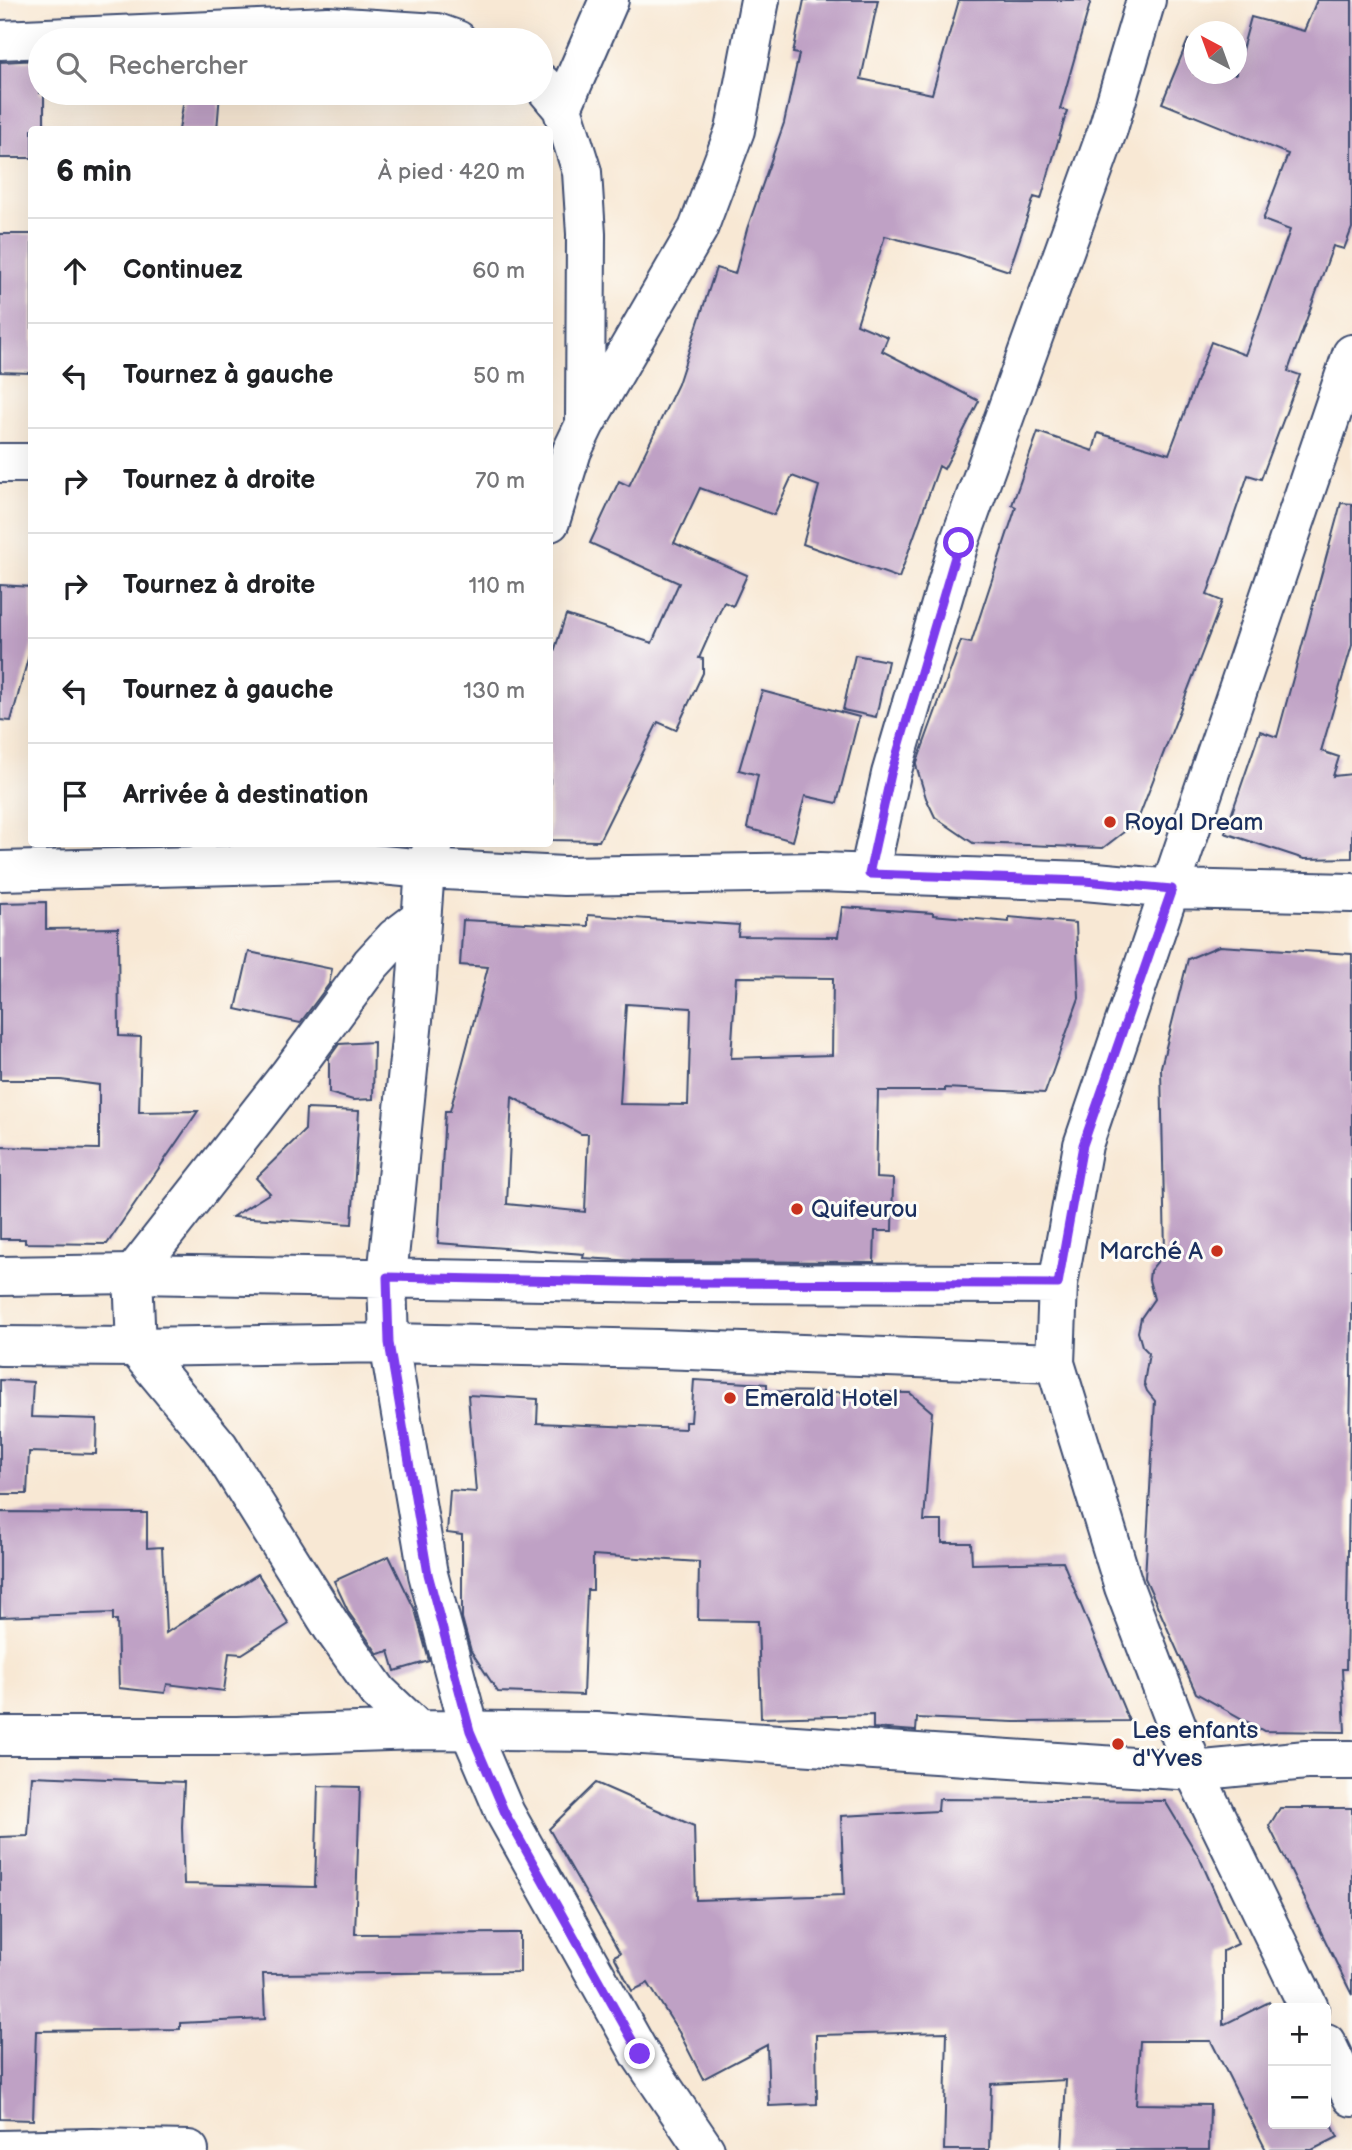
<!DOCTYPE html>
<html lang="fr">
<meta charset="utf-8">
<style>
body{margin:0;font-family:"Balsamiq Sans",sans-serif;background:#f2f2f2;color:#202124}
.controls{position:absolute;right:21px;bottom:21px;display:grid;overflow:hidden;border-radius:7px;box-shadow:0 7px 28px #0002}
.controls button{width:63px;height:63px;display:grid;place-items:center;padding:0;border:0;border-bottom:2px solid #e0e0e0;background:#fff;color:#202124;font:35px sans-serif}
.compass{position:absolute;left:1184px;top:21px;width:63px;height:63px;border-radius:50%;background:#fff;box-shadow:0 7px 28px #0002;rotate:319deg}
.stop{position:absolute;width:21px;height:21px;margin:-16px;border:5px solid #7c3aed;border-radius:50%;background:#fff}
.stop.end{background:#7c3aed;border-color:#fff;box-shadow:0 2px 7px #0008}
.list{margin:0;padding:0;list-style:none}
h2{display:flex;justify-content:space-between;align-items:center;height:91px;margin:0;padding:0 28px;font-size:30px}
h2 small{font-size:23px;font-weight:400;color:#757577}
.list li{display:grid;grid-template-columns:46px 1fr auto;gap:21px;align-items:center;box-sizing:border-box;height:105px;padding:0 28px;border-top:2px solid #e0e0e0}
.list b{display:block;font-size:26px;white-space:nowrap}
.list em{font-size:23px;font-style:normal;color:#757577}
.icon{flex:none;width:38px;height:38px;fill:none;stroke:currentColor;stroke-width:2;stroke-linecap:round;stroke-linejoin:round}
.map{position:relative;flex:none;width:1352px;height:2150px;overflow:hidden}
.search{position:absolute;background:#fff;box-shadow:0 7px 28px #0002;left:28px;top:28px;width:525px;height:77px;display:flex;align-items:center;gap:18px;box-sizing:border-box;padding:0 24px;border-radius:38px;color:#757577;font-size:26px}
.panel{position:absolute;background:#fff;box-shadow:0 7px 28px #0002;left:28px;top:126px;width:525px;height:721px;border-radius:7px}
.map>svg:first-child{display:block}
.building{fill:#bfa1c5;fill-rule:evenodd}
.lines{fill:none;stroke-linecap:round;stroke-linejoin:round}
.minor-casing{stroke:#3c4b70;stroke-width:42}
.tertiary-casing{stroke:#3c4b70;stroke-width:42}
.minor{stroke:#fff;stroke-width:38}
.tertiary{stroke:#fff;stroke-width:38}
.route{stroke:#7c3aed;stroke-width:9}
.poi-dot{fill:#c8321e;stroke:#fdfcf7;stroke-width:2.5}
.labels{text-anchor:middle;stroke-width:6;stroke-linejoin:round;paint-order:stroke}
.poi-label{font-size:24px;fill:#1b2f5e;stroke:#fdfcf7;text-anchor:start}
</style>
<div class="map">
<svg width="1352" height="2150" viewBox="0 0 1352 2150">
<rect width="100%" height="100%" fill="#fdfcf7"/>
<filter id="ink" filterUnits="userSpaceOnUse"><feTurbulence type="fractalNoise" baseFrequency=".0143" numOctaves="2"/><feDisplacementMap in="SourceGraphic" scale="14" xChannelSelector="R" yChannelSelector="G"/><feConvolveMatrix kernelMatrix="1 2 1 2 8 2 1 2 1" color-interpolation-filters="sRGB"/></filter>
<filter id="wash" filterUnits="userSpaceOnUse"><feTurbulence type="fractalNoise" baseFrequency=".00686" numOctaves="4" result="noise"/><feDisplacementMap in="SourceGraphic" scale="28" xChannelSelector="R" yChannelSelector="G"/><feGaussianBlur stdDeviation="1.57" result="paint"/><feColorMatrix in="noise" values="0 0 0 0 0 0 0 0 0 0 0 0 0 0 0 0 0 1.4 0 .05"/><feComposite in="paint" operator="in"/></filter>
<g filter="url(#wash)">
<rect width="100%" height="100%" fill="#f8e8d4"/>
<g id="blocks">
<path class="building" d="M804,0H878L861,79L932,94L959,0H1091L1060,109L1067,111L1041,199L1034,197L1009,271L957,254L885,236L857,324L888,337L882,351L979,401L944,469L939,466L899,578L803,544L819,486L792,476L774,515L700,488L674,543L747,575L733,606L724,602L699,658L703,659V673L676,730L658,722L599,841L550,840V664L566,615L652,643L679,583L590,543L619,481L629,486L678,384L716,268L735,274L747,229L784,123L799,54L793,53Z
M1317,0H1352V228L1344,249L1333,246L1288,371L1300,375L1261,479L1248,475L1207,595L1222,601L1137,822L1103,848L973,843L935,817L926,798L916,765L961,641L971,643L1016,507L1012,505L1038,432L1093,451L1098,433L1169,454L1211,342L1245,355L1290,230L1263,220L1288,154L1162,103L1188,40L1194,43V74H1236V60L1239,61L1251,17L1304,31Z
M40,60V93H44V130H32V158H0V62Z
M185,93H220L217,130H179Z
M0,234H32V373L0,372Z
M1341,503L1352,504V645L1321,751L1339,757L1333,776L1352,774V858L1304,859L1225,833L1260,731L1277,737Z
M0,585L32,587V644L11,721L0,720Z
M855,655L888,661L876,717L843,710Z
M762,691L859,717L837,803L805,796L793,841L747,828L758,775L739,770Z
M46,902V929L118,928L119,1036L141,1037L139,1112L198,1111L107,1244L25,1243V1239H0V1147L99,1149V1085L61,1080H0V903Z
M842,907L933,913V915L1009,922V917L1076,923L1079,998L1045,1093L945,1088V1091H878L876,1178L893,1179L892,1231H875L874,1262L637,1261L583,1258L584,1254L438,1243L445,1111H450L488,967L460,965L463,920L588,926V915L739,925L738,936L838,937ZM736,977L833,978L832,1055L731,1058ZM626,1004L691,1008L688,1105L620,1104ZM512,1097L581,1134H588L585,1212L507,1204Z
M1219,946L1352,954V1319L1346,1669H1342L1345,1732L1264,1731L1196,1693L1145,1578L1155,1401L1147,1391L1144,1383L1149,1353L1142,1346L1138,1332L1141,1318L1154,1299L1149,1280L1150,1271L1165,1252L1161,1067L1188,959Z
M249,952L332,969L329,984L300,1023L236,1009Z
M374,1042L373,1099L353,1100L329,1093V1058L339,1044Z
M306,1109L359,1111L352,1224L232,1217L270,1193L256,1178L305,1130Z
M0,1380L33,1382L31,1417L97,1419L96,1454L29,1452L27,1494H0Z
M694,1380L767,1384V1391L910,1393L932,1412L924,1521H942V1543H971L972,1564L1063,1562L1129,1721L1014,1722L917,1718L916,1731L873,1728V1715L761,1718L758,1621L698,1620L699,1562L593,1555V1590H587L583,1695L498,1692L471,1651L462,1618V1535L447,1533L450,1490L476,1492L468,1395L538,1399L537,1423L685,1429V1422H691Z
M0,1512L147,1513V1548L162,1547L166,1633L258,1574L289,1624L242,1654L229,1653L224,1691L167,1684L165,1693L119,1688L117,1620H113V1613L0,1617Z
M389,1556L415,1610L429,1661L395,1671L389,1651L378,1654L349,1613L334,1581Z
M32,1776L184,1782L182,1827L184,1884L315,1887L318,1786L360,1787L355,1934L520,1933V1972L263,1974L265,2019L180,2023V2029L36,2031L33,2120L0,2119V1837L28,1836Z
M596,1783L694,1826L696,1900L844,1895L841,1816L938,1811L939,1799L1165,1801L1200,1859L1238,1944L1223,1951V2025L1269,2002L1273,2010V2124H1326V2113L1338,2137L1312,2150H1266L1211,2041H1140L1136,2104L1210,2105L1209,2150H1062L1066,2080L991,2084L989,2150H944L947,2032L816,2035L817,2104L769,2106L767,2045L703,2079L679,2032L648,1983L632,1991L614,1956L620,1953L549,1829Z
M1280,1808H1352V1995L1269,1826Z"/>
</g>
</g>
<g filter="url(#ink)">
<use href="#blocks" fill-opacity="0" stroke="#3c4b70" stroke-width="2"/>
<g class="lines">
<defs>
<path id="minor" d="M0,40L328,26L437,33L457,40
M541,83L562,108L582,172L586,234L585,422
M562,108L609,0
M0,463H32
M550,522L572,451L585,424L698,229L735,130L760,0
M0,871L350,862L425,869L434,844
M418,1730L378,1692L332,1627L219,1447L136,1347L133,1274L289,1075L371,964L395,938L420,919
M0,1736H237L418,1730L596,1732L1194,1771L1306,1760H1352
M0,2150L92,2148L189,2150"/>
<path id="tertiary" d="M869,874L891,774L959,543L1108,129L1146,0
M0,1276L133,1274L669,1283L1058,1284
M0,1346L136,1347L389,1343L659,1349L1055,1363
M1309,2008L1194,1771L1124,1587L1055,1363L1058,1284L1083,1145L1352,354
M1326,2043L1352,2097
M705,2150L640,2054L505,1813L470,1731L428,1574L389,1343L387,1277L416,990L425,869L564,876L820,872L1085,881L1172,889L1352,893"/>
</defs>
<use href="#minor" class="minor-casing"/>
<use href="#tertiary" class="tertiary-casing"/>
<use href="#minor" class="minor"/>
<use href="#tertiary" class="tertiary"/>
</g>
</g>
<g class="lines" filter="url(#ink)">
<path class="route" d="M640,2054L505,1813L470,1731L428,1574L389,1343L387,1277L669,1283L1058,1284L1083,1145L1172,889L1085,881L869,874L891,774L959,543"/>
</g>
<g class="poi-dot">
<circle cx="1110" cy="822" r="7"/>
<circle cx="797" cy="1209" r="7"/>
<circle cx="1217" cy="1251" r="7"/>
<circle cx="730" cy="1398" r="7"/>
<circle cx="1118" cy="1744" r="7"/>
</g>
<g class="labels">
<g class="poi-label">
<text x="1124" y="830">Royal Dream</text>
<text x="811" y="1217">Quifeurou</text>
<text x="1203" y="1259" text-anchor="end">Marché A</text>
<text x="744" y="1406">Emerald Hotel</text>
<text x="1132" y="1738">Les enfants<tspan x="1132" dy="28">d'Yves</tspan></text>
</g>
</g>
</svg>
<div class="controls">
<button>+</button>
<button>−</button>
</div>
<svg class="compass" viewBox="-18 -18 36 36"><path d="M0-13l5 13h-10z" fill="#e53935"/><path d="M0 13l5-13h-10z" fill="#757577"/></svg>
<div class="stop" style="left:959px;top:543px"></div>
<div class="stop end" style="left:640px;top:2054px"></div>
<div class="search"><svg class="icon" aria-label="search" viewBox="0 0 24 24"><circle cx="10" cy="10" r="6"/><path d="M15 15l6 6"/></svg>Rechercher</div>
<section class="panel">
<h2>6 min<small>À pied · 420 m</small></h2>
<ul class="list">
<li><svg class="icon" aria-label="ahead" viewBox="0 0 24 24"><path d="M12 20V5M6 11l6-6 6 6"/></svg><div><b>Continuez</b></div><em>60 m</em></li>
<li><svg class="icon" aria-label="left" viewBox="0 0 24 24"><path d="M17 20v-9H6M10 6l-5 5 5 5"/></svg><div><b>Tournez à gauche</b></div><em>50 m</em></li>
<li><svg class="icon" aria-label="right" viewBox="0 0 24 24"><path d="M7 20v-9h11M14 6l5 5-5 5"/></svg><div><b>Tournez à droite</b></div><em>70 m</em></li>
<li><svg class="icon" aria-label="right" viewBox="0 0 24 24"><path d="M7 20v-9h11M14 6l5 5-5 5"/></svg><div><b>Tournez à droite</b></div><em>110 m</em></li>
<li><svg class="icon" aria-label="left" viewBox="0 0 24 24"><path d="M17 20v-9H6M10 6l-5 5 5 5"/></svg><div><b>Tournez à gauche</b></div><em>130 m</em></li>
<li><svg class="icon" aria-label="arrive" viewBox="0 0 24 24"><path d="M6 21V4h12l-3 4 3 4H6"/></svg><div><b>Arrivée à destination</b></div></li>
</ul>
</section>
</div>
